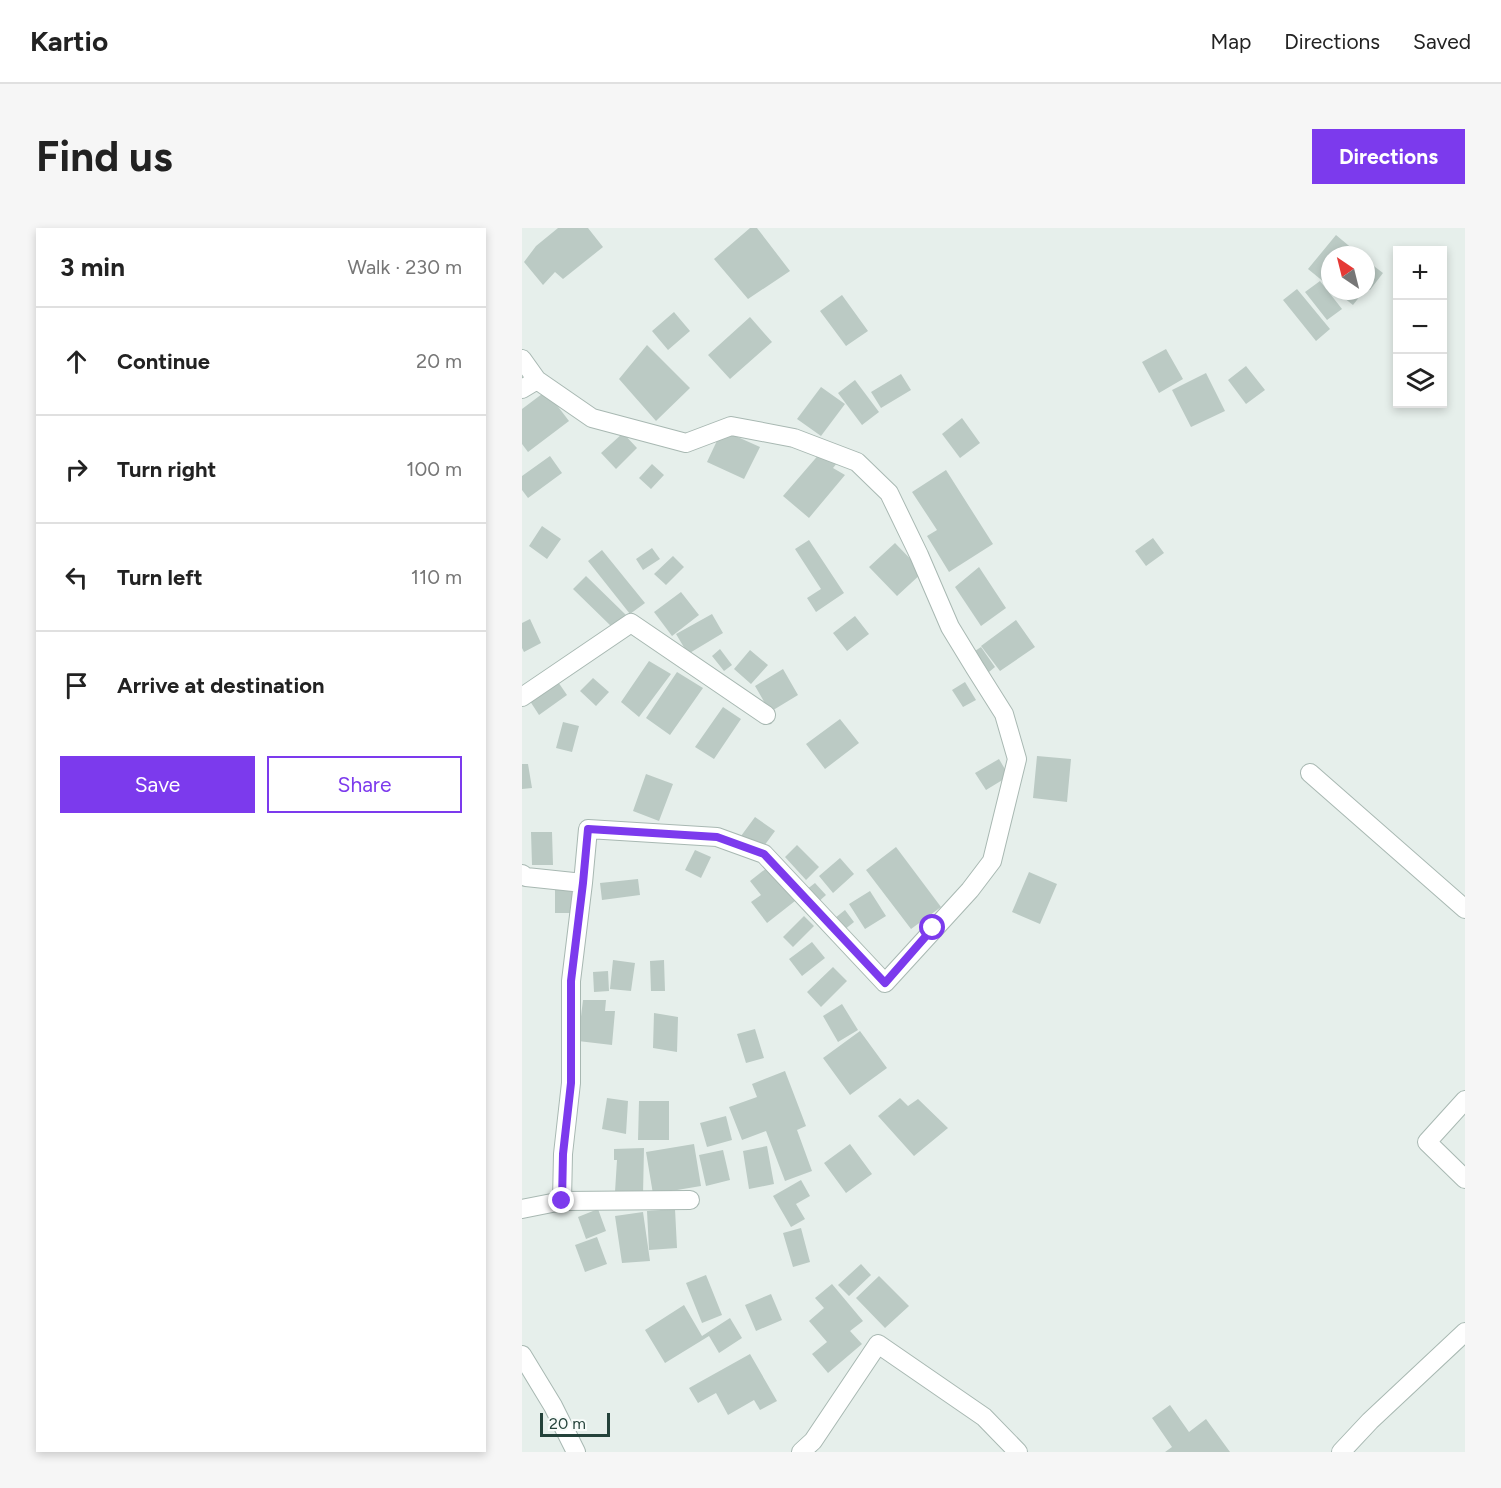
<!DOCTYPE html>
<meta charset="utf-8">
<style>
body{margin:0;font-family:Figtree,sans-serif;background:#f6f6f6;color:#222}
.controls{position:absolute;right:18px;top:18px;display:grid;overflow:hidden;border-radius:0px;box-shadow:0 3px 9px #0003}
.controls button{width:54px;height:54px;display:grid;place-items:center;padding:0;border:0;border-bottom:2px solid #e0e0e0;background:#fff;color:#222;font:30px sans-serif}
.compass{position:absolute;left:799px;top:18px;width:54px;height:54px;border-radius:50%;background:#fff;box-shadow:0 3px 9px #0003;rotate:325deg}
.scale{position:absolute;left:18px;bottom:15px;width:70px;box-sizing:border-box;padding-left:6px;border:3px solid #24423a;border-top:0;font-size:16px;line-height:21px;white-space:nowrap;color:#24423a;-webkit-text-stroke:4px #f7fbf9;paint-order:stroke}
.stop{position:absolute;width:18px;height:18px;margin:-14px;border:4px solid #7c3aed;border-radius:50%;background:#fff}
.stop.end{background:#7c3aed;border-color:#fff;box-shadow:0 2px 6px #0008}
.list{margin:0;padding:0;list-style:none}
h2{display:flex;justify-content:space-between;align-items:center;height:78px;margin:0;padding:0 24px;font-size:26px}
h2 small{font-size:20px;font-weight:400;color:#767676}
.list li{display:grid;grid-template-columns:39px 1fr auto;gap:18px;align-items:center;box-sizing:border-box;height:108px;padding:0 24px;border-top:2px solid #e0e0e0}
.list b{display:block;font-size:22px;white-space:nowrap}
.list em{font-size:20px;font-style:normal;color:#767676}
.actions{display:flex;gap:12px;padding:18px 24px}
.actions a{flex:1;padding:14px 0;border:2px solid #7c3aed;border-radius:0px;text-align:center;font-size:21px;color:#7c3aed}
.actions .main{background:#7c3aed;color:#fff}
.icon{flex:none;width:33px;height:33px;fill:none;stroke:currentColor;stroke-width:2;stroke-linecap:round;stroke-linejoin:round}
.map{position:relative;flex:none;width:943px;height:1224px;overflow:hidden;border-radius:0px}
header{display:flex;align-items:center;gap:36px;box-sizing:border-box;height:84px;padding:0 30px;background:#fff;border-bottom:2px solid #e0e0e0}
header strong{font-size:28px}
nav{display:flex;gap:33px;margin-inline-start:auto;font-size:21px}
.intro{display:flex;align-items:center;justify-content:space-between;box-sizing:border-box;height:144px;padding:0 36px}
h1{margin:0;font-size:42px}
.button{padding:15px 27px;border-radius:0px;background:#7c3aed;color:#fff;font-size:21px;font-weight:700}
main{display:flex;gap:36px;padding:0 36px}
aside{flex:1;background:#fff;border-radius:0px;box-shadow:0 3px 9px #0003}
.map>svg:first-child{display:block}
.building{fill:#bbcac4}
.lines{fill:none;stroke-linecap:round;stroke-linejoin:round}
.minor-casing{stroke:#a8b8b2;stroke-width:20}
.minor{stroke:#fff;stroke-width:18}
.route{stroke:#7c3aed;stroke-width:8}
</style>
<header>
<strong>Kartio</strong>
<nav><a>Map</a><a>Directions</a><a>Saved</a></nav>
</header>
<div class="intro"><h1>Find us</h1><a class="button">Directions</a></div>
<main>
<aside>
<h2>3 min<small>Walk · 230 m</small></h2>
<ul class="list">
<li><svg class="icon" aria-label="ahead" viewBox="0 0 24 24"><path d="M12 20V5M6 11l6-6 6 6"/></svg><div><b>Continue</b></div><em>20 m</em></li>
<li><svg class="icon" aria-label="right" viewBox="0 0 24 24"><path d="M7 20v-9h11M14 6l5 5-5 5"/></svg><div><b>Turn right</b></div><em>100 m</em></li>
<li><svg class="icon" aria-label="left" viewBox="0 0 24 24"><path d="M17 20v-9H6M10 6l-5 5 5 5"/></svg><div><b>Turn left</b></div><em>110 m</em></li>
<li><svg class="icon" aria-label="arrive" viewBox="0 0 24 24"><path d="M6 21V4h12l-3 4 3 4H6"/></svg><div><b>Arrive at destination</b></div></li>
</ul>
<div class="actions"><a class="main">Save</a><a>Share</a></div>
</aside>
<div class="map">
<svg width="943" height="1224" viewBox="0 0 943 1224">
<rect width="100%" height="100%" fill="#e6efeb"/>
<path class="building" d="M36,0H66L81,19L41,51L33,44L21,57L2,34L14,18Z
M228,0H235L268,43L226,71L192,31Z
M814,7L838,27H808V59L786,41Z
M844,32L861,45L848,62L845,59L844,61Z
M798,53L820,81L805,92L783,64Z
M775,61L808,101L794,113L761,72Z
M813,63H842L831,77Z
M320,67L346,103L324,118L298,83Z
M152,84L168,103L146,122L130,103Z
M228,89L250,114L208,151L186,127Z
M125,117L168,160L134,193L97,151Z
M644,121L661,151L637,165L620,134Z
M724,138L743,162L724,176L706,152Z
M684,145L703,183L669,199L650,162Z
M379,146L389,162L359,180L349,164Z
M333,152L357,184L340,197L316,165Z
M299,159L323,176L299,208L275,191Z
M24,163L47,193L6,224L0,216V181Z
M440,190L458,215L438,230L420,206Z
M200,202L238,219L222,251L185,234Z
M101,205L115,220L94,241L79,225Z
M299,224L315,235L311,240L323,247L287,290L261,268Z
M28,228L40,245L6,270L0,262V248Z
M130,236L142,247L129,261L117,250Z
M424,242L471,316L427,344L405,308L415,302L390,264Z
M20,298L39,311L25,331L7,318Z
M631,310L642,325L624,338L613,323Z
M287,312L322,365L294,384L285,370L299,361L273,321Z
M373,315L401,344L375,368L347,339Z
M130,320L138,331L121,342L114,331Z
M80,322L123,375L108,386L66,333Z
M151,328L162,339L144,357L132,346Z
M457,339L484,380L459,398L433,359Z
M64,348L104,387L91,400L51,361Z
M159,364L177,387L150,408L132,384Z
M190,386L201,405L166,426L154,406Z
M333,388L347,406L325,423L311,405Z
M8,391L19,415L2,424L0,420V395Z
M494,392L513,419L478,443L459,418Z
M459,419L473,439L467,444L453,423Z
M198,421L210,437L202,443L190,428Z
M228,422L246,437L229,456L212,441Z
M127,433L149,446L117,489L99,474Z
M261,441L276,467L248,484L233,458Z
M155,444L181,460L148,507L124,490Z
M71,450L87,464L74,478L58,463Z
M34,451L45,467L17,487L6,470Z
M443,454L454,472L441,479L430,462Z
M201,479L219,491L192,531L173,519Z
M318,491L337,515L303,541L284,516Z
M41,494L57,498L50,524L34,520Z
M515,528L549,531L545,574L511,570Z
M477,531L487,548L464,562L453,545Z
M0,536H6L10,560L0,561Z
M124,546L151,556L137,593L111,583Z
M233,589L253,603L239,622L219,608Z
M9,604H30L31,637H10Z
M275,617L297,639L284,652L263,629Z
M374,619L419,679L389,701L344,642Z
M173,622L189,629L179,650L163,642Z
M318,630L332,646L311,665L297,648Z
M246,639L273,673L245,695L229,674L239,667L228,653Z
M507,644L535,656L518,696L490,684Z
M116,651L118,667L80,672L78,655Z
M293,655L304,667L295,675L284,662Z
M33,662H55L56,685H33Z
M348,663L364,688L343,701L327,676Z
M323,682L332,694L322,702L313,690Z
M282,688L292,698L271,719L261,709Z
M290,714L303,730L280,748L267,731Z
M91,732L113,735L109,763L88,761Z
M142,732L143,763H129L128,733Z
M311,739L325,753L299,779L285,764Z
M86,743L87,763L72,764L71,744Z
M61,772H84L83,783H93L90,817L56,813Z
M320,776L336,802L316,814L301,788Z
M132,785L156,789L155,824L131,820Z
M233,801L242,830L224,835L215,806Z
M338,803L365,840L328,867L301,830Z
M263,843L284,898L275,902L290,943L263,953L244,903L220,912L207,879L235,869L230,856Z
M85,870L106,873L104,906L80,901Z
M378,870L386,878L396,871L426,900L392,928L356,888Z
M117,873H147V912H116Z
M204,888L210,912L185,919L178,895Z
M172,916L179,958L131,966L124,924Z
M328,916L350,946L324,965L302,935Z
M245,918L252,956L227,961L221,923Z
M122,920L121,967L93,964L95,932H92V921Z
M201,922L208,952L184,958L177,927Z
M279,952L288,968L274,976L283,991L269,999L251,968Z
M76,981L84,1003L64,1011L56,989Z
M153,981L155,1020L127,1022L125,983Z
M121,984L128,1033L100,1035L93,988Z
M279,1000L288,1034L271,1039L261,1005Z
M75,1009L85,1036L63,1044L53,1017Z
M339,1036L349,1047L327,1068L316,1057Z
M184,1047L200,1087L180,1095L164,1055Z
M357,1048L387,1078L363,1100L334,1070Z
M310,1056L341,1093L328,1103L340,1116L306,1145L290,1126L305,1114L287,1093L302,1080L293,1070Z
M249,1066L260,1092L234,1103L223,1077Z
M162,1077L180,1108L208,1090L220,1110L197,1125L187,1108L143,1135L123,1102Z
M228,1126L255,1173L238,1182L232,1172L206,1187L194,1165L176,1175L167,1160Z
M648,1177L667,1204L684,1191L708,1224H643L650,1219L630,1190Z"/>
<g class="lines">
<defs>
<path id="minor" d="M0,131L15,152
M0,161L15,152L70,190L164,215L209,198L272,210L335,234L367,265L397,327L428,399L453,440L482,486L495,531L470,633L448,662L363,755L242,626L195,609L66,601L61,655
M0,469L109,395L244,487
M788,545L943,681
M0,646L4,649L61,655L49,753V855L41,926L40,973L0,981
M943,872L905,914L943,951
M40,973L168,972
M0,1127L31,1178L54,1224
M279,1224L291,1213L356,1116L462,1189L496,1224
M819,1224L848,1193L943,1104"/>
</defs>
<use href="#minor" class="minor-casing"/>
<use href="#minor" class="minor"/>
</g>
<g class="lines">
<path class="route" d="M40,973L41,926L49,855V753L61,655L66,601L195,609L242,626L363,755L411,700"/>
</g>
</svg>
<div class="controls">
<button>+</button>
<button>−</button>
<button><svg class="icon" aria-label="layers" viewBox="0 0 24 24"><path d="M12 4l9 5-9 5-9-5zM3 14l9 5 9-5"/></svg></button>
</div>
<svg class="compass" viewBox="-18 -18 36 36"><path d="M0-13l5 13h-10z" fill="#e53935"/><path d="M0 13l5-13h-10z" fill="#767676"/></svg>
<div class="scale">20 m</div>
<div class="stop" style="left:411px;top:700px"></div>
<div class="stop end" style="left:40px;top:973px"></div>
</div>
</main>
